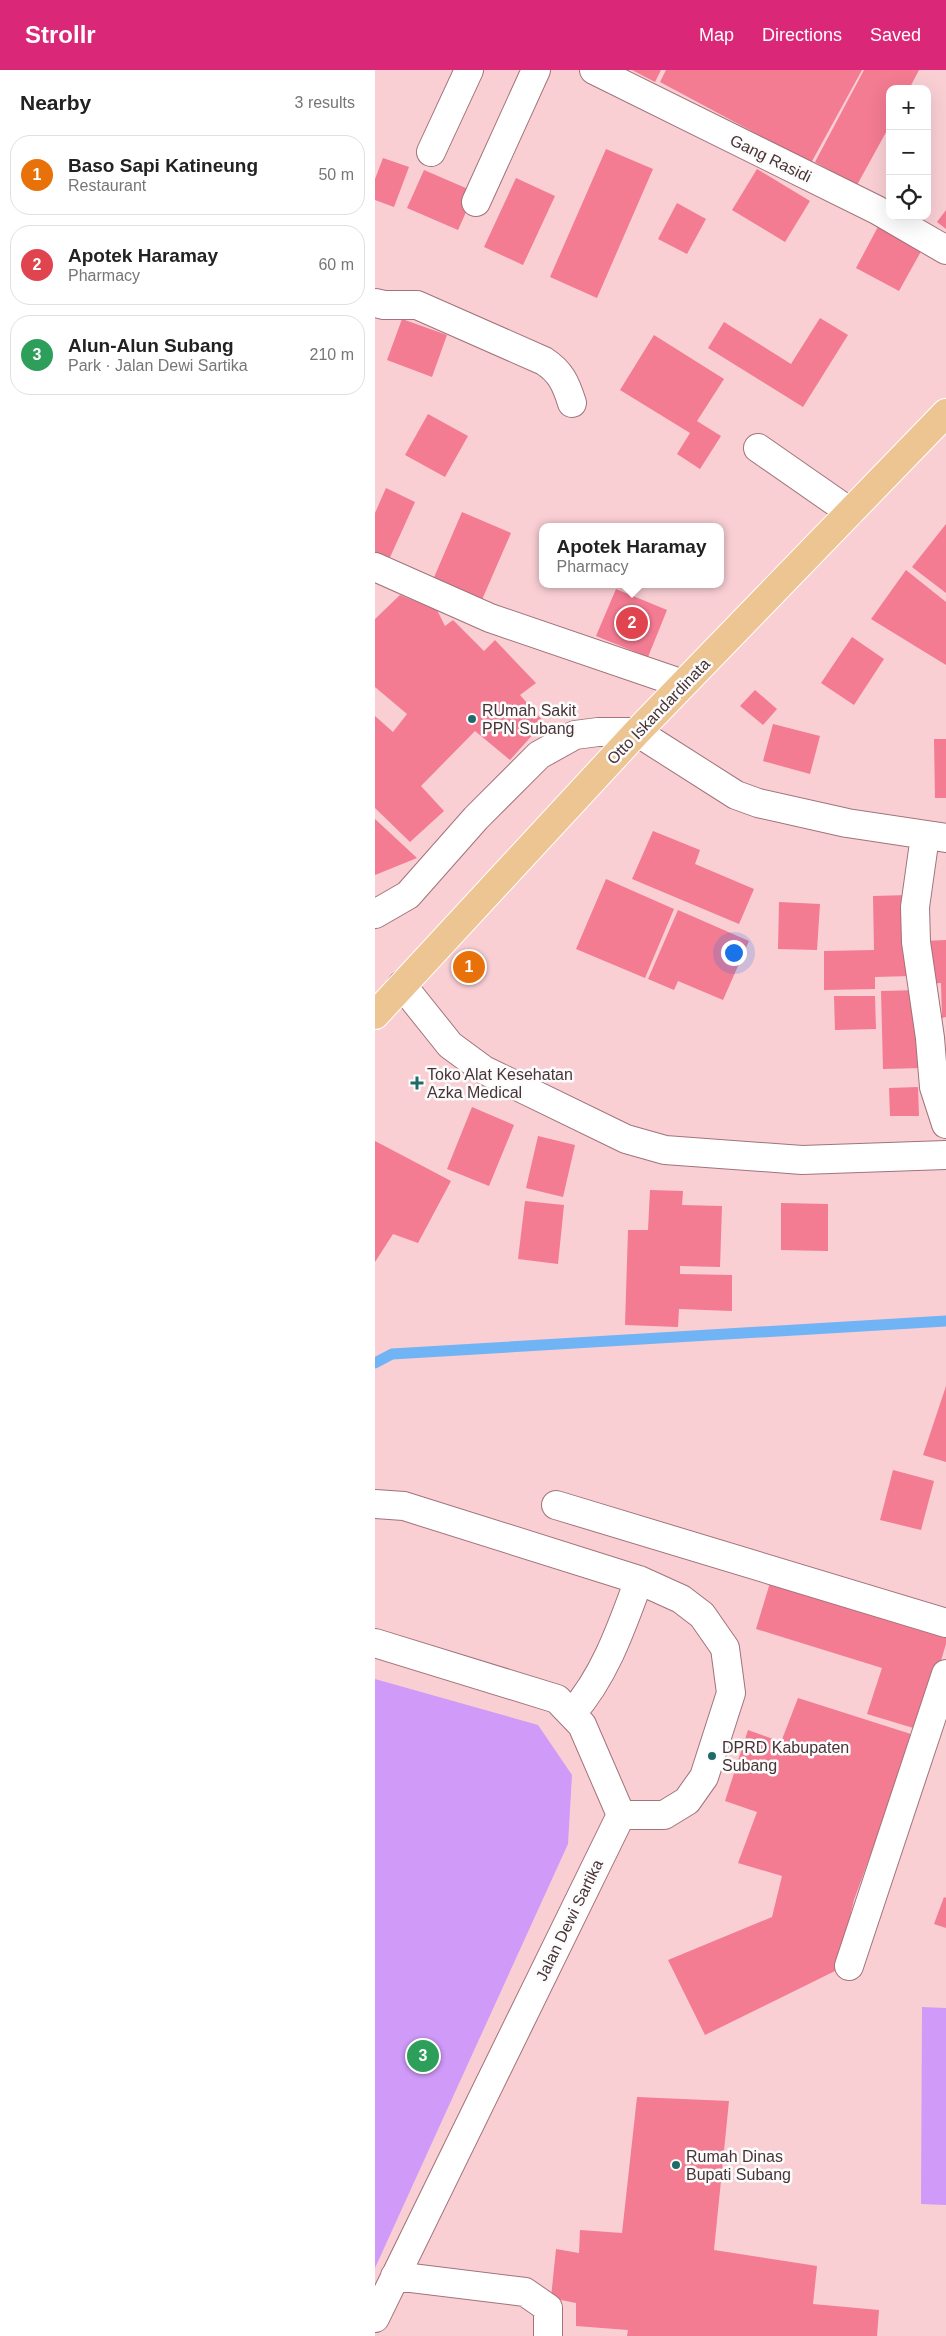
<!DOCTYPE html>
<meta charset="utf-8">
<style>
body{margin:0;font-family:Arial,sans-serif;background:#f6f6f6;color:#222}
.controls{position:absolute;right:15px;top:15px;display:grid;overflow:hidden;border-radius:10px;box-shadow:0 5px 20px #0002}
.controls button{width:45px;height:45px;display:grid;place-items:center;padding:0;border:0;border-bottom:1px solid #e0e0e0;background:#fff;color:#222;font:25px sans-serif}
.you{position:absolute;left:358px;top:882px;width:18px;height:18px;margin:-12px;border:4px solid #fff;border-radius:50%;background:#1a73e8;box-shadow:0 0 0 8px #1a73e833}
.badge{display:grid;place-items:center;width:32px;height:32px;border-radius:50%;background:#db2777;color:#fff;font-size:16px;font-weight:700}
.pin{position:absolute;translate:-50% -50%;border:2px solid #fff;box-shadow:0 1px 5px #0006}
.popup{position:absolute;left:164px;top:453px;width:185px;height:65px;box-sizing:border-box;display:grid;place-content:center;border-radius:10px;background:#fff;filter:drop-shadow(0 1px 4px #0005);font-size:16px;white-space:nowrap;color:#767676}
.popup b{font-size:19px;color:#222}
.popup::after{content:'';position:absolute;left:50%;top:100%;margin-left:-10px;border:10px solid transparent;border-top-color:#fff}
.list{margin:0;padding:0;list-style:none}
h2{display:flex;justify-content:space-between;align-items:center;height:65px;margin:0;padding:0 20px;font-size:21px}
h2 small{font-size:16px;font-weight:400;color:#767676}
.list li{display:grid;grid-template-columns:32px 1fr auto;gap:15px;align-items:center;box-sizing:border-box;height:80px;margin:0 10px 10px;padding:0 10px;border:1px solid #e0e0e0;border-radius:20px}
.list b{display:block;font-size:19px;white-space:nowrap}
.list p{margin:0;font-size:16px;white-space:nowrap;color:#767676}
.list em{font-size:16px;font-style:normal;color:#767676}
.icon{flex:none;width:28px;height:28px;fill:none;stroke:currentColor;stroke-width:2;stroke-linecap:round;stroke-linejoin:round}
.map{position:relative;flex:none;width:571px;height:2266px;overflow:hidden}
header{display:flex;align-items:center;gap:30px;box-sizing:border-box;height:70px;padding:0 25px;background:#db2777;color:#fff}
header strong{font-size:24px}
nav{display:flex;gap:28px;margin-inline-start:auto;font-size:18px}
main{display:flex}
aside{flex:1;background:#fff}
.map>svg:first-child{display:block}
.green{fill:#cf9af8}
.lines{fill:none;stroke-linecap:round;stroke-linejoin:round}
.stream{stroke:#70b4f6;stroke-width:11}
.building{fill:#f37b92}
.minor-casing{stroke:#a1737a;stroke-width:30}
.major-casing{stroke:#fff;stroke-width:30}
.minor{stroke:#fff;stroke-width:28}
.major{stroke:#edc592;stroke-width:28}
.poi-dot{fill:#206b67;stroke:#fcfcfc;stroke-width:2}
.labels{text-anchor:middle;stroke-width:5;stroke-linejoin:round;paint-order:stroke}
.street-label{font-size:16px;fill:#483437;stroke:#fcfcfc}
.poi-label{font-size:16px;fill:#483437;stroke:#fcfcfc;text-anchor:start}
</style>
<header>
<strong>Strollr</strong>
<nav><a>Map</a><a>Directions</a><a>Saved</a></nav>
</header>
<main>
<aside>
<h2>Nearby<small>3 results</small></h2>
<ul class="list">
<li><span class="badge" style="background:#e8710a">1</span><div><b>Baso Sapi Katineung</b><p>Restaurant</p></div><em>50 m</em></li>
<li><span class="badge" style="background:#e0444e">2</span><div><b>Apotek Haramay</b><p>Pharmacy</p></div><em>60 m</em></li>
<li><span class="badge" style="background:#2e9e5b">3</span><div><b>Alun-Alun Subang</b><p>Park · Jalan Dewi Sartika</p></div><em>210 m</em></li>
</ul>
</aside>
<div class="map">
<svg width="571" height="2266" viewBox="0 0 571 2266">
<rect width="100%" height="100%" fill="#f9cfd4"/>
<path class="green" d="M0,1609L163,1655L197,1705L193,1774L0,2198Z
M547,1937L571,1938V2135L546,2134Z"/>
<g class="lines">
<path class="stream" d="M0,1293L17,1284L571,1251"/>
</g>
<path class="building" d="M257,0H286L280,12Z
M291,0H487L436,93L285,12Z
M489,0H544L534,19H515V55L482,115L440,92Z
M231,79L278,99L222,228L175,207Z
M8,88L34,97L19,137L0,130V109Z
M382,99L435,131L410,172L357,140Z
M49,100L100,122L83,160L32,138Z
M141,108L180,126L148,195L109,177Z
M302,133L331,149L312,184L283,169Z
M571,140V159L562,152Z
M505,153L549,176L524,221L481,198Z
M445,248L473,265L428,337L333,278L349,252L416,294Z
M27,249L72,265L57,307L12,290Z
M279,265L349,309L322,351L346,366L325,399L302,384L315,363L245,320Z
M53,344L93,366L70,407L30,385Z
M11,418L40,432L12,494L0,489V443Z
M87,442L136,463L106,532L57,512Z
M571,454V523L537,497Z
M531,500L571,532V595L496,549Z
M241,519L292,540L273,587L221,566Z
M25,525L62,540L70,556L78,550L109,581L120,570L161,613L145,625L169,652L135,690L100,661L46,716L69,741L35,772L0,738V646L18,662L32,644L0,617V549Z
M477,567L509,589L479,635L446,613Z
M380,620L402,639L388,655L365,636Z
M398,654L445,666L435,704L388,691Z
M559,669H571V728H560Z
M0,749L42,788L0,805Z
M278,761L325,780L320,794L379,819L364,854L257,809Z
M231,809L299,839L270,908L201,879Z
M534,825L537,906L500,907V919L449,920V881L499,880L498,826Z
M404,832L445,834L442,880L403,879Z
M303,840L374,871L348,930L303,911L299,920L273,909Z
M571,870V947L567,948L566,913L550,914L548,871Z
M545,920L547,998L508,999L506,921Z
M459,926H500L501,959L460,960Z
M543,1017L544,1046H515L514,1018Z
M97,1037L139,1055L114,1116L72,1099Z
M163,1066L200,1075L188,1127L151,1118Z
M0,1071L76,1111L43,1173L18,1164L0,1192Z
M275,1120L308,1121L307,1135L347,1136L345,1197L305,1196V1204L357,1205V1241L304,1239L303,1257L250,1255L253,1160H273Z
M150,1131L189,1135L183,1194L143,1189Z
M406,1133L453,1134V1181L406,1180Z
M571,1316V1392L548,1385Z
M518,1400L559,1411L546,1460L505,1450Z
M397,1506L571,1559V1574L545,1660L492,1644L507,1598L381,1559Z
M423,1628L539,1665L479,1830L462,1900L330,1965L293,1890L397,1847L407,1806L363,1793L382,1742L350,1731L373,1660L406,1672Z
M569,1827L571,1828V1858L559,1854Z
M262,2027L354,2031L339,2180L442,2196L438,2234L504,2240L502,2266H252L253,2260L201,2256V2233L176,2228L181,2179L204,2183L205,2160L247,2163Z"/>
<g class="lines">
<defs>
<path id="minor" d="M219,0L502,140L571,180
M56,82L94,0
M101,132L161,0
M0,233L9,235H42L169,291C186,302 191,314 197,333
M383,378L475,442
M0,497L115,548L308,614
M550,766L540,837L541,872L555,968L559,1017L571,1054
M0,844L33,825L101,748L164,685L200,665L223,662H262L361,725L383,733L472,753L571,768
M27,915L75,975L109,1000L251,1069L290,1080L427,1090L571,1085
M0,1434L29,1436L264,1510L306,1529L327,1545L350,1578L356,1623L329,1707L312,1731L289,1745H246
M181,1435L571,1553
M0,1573L182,1629L207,1655L246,1745L0,2248
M197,1643C230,1606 247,1556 264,1510
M474,1896L571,1604
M20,2206L150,2222L173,2238V2266"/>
<path id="major" d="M0,945L262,662L571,343"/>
</defs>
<use href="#minor" class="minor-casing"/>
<use href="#major" class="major-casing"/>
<use href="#minor" class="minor"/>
<use href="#major" class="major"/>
</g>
<g class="poi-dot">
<circle cx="97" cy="649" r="5"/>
<path d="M39.5 1005.5h5v5h5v5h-5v5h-5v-5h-5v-5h5z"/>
<circle cx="337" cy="1686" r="5"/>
<circle cx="301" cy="2095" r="5"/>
</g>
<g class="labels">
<g class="street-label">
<text transform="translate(396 88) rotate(26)" y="6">Gang Rasidi</text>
<text transform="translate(283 641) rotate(-46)" y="6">Otto Iskandardinata</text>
<text transform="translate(194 1850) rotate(-64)" y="6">Jalan Dewi Sartika</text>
</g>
<g class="poi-label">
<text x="107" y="646">RUmah Sakit<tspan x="107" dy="18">PPN Subang</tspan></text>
<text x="52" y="1010">Toko Alat Kesehatan<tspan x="52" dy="18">Azka Medical</tspan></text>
<text x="347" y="1683">DPRD Kabupaten<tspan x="347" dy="18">Subang</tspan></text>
<text x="311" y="2092">Rumah Dinas<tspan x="311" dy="18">Bupati Subang</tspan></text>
</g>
</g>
</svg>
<div class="controls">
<button>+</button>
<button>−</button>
<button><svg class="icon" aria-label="locate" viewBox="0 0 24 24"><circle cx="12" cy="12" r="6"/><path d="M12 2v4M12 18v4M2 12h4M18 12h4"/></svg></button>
</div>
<div class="you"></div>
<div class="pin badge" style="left:94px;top:897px;background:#e8710a">1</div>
<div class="pin badge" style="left:257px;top:553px;background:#e0444e">2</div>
<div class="popup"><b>Apotek Haramay</b>Pharmacy</div>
<div class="pin badge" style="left:48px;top:1986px;background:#2e9e5b">3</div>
</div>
</main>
